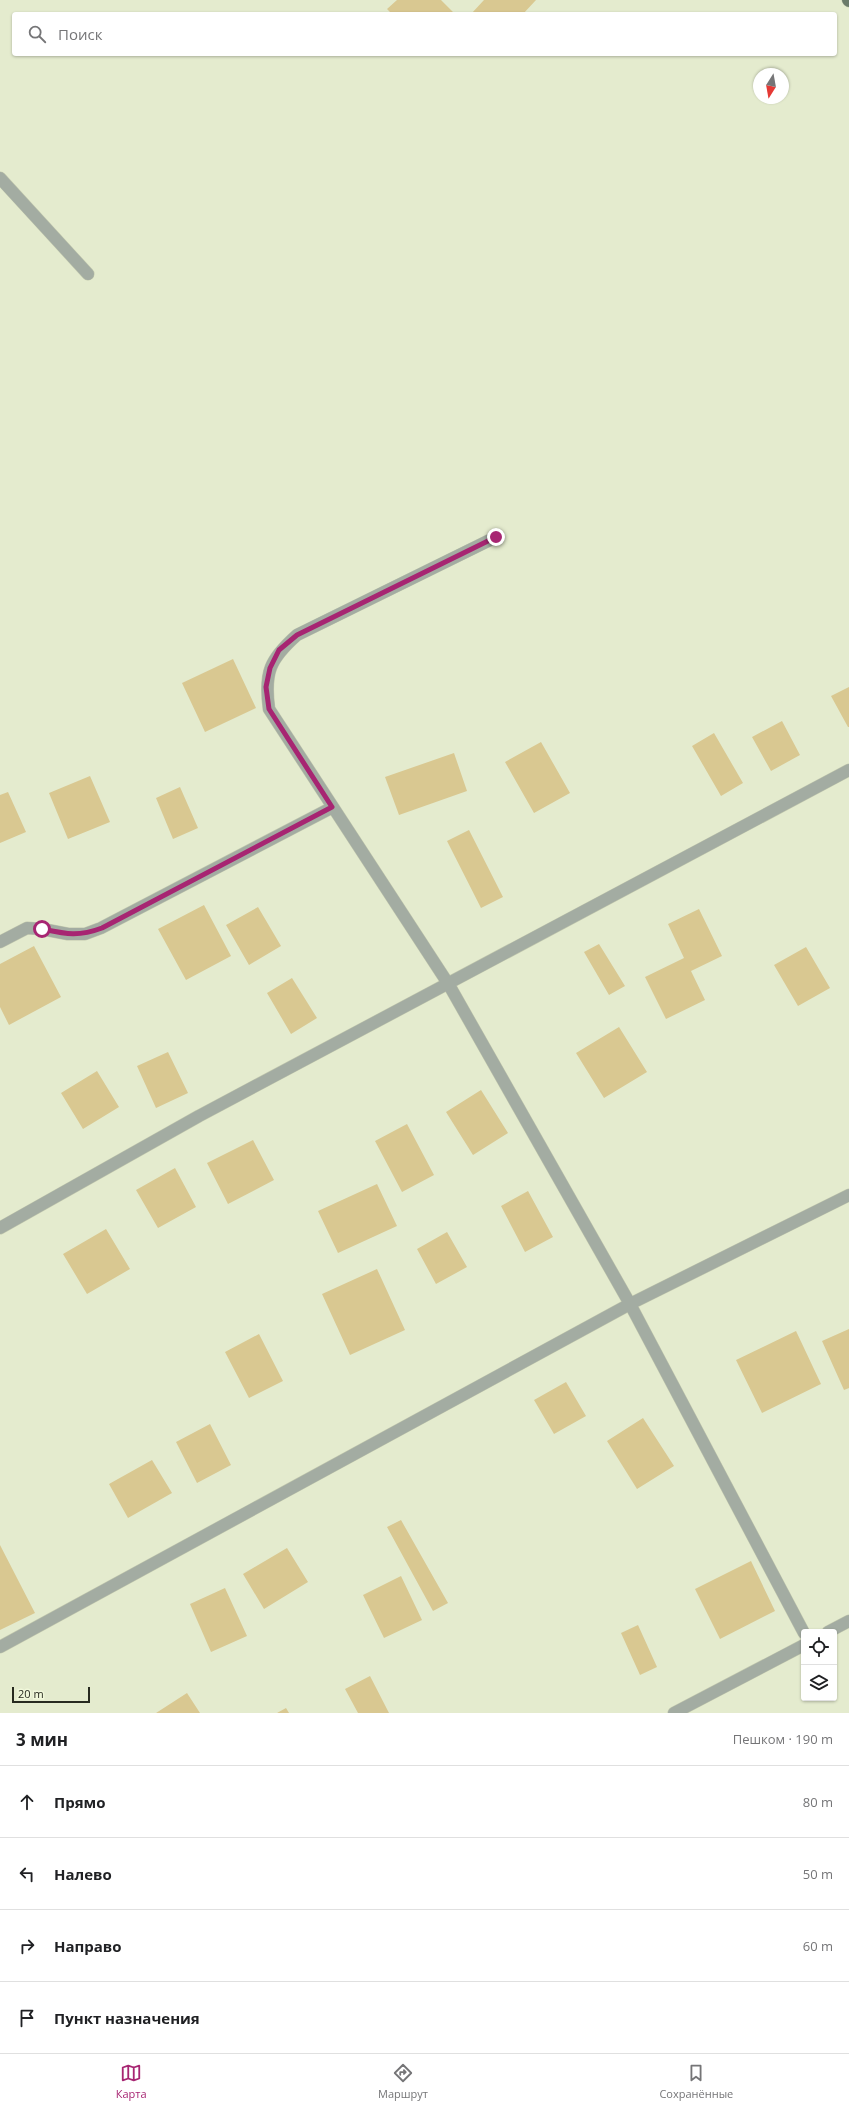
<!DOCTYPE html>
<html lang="ru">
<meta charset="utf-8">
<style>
body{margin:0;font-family:"Open Sans",sans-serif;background:#f2f2f2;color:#202124}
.controls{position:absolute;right:12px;bottom:12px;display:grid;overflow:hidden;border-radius:4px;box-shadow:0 1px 3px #0004}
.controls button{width:36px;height:36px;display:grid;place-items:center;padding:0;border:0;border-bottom:1px solid #e0e0e0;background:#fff;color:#202124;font:20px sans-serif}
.compass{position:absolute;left:753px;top:68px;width:36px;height:36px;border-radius:50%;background:#fff;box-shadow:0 1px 3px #0004;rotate:191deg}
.scale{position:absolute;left:12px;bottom:10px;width:78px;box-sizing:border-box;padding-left:4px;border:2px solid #272a1f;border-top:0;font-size:11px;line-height:14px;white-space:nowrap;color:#272a1f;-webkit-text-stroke:3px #f1f8db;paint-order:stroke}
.stop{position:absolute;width:12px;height:12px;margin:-9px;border:3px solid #a72572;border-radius:50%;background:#fff}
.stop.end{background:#a72572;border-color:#fff;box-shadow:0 1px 4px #0008}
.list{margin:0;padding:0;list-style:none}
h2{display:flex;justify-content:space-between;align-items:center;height:52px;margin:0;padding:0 16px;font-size:17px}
h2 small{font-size:13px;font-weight:400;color:#757577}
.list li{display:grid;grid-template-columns:26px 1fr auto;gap:12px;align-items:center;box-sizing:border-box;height:72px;padding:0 16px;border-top:1px solid #e0e0e0}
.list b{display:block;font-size:15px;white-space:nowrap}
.list em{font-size:13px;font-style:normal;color:#757577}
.icon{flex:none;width:22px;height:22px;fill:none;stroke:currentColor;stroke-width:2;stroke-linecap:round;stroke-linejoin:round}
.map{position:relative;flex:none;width:849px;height:1713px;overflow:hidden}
.search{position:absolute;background:#fff;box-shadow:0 1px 3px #0004;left:12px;right:12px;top:12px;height:44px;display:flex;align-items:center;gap:10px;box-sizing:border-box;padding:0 14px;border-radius:4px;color:#757577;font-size:15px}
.sheet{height:340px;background:#fff}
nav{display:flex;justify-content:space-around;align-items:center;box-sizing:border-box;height:56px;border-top:1px solid #e0e0e0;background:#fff;font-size:11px;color:#757577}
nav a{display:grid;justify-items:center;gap:2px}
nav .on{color:#a72572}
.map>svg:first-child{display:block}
.building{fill:#d9c891}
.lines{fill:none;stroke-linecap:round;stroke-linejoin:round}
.minor-casing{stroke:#c2c8ae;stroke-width:13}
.major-casing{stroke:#c2c8ae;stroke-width:13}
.minor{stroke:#a3aca2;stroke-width:12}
.major{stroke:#6b7b6a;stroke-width:12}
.route{stroke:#a72572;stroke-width:5}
</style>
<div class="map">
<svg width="849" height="1713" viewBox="0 0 849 1713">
<rect width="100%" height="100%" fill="#e4ebce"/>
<path class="building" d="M397,0H441L455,14H392L387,9Z
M484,0H536L523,14H471Z
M233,659L256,708L205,732L182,683Z
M849,687V727H848L831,696Z
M782,721L800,755L771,771L752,737Z
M714,733L743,783L721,796L692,746Z
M541,742L570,793L534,813L505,762Z
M454,753L467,791L399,815L385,777Z
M90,776L110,822L68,839L49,793Z
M180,787L198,828L173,839L156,798Z
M8,792L26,832L0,843V795Z
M469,830L503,897L481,908L447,841Z
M204,905L231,956L186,980L158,929Z
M258,907L281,946L249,965L226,925Z
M699,909L722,956L691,971L705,1000L666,1019L645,977L684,958L668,924Z
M599,944L625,986L609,995L584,952Z
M34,946L61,997L9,1025L0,1007V964Z
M806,947L830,988L798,1006L774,965Z
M292,978L317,1018L291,1034L267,993Z
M619,1027L647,1072L604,1098L576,1053Z
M168,1052L188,1093L156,1108L137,1066Z
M97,1071L119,1107L83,1129L61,1093Z
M481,1090L508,1133L473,1155L446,1112Z
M407,1124L434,1175L402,1192L375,1141Z
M253,1140L274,1180L228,1204L207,1163Z
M175,1168L196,1207L158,1228L136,1190Z
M377,1184L397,1226L338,1253L318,1211Z
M528,1191L553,1237L525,1252L501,1206Z
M106,1229L130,1269L87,1294L63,1254Z
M447,1232L467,1267L436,1284L417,1249Z
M377,1269L405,1330L350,1355L322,1294Z
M849,1329V1388L844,1390L822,1341Z
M796,1331L821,1384L762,1413L736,1360Z
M259,1334L283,1381L249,1398L225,1352Z
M566,1382L586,1416L554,1434L534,1400Z
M643,1418L674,1466L637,1489L607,1441Z
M210,1424L231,1465L197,1483L176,1442Z
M152,1460L172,1493L128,1518L109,1484Z
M401,1520L448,1603L433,1611L387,1527Z
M0,1545L35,1613L0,1630Z
M287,1548L308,1582L264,1609L243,1574Z
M751,1561L775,1611L720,1639L695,1589Z
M401,1576L422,1620L384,1638L363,1595Z
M225,1588L247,1636L211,1652L190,1604Z
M638,1625L657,1667L640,1675L621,1633Z
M370,1676L389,1713H358L345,1689Z
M187,1693L200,1713H156Z
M286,1708L289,1713H277Z"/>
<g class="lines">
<defs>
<path id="minor" d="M0,178L88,274
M496,537L297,635C270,659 264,672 269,709L449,985L630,1304L804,1633
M0,942L27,928L42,929L68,934H85L101,928L333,807
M0,1228L199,1116L849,770
M828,1632L849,1621
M0,1647L630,1304L849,1195
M674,1713L804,1645"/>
<path id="major" d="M848,0L849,1"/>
</defs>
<use href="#minor" class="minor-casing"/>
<use href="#major" class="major-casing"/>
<use href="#minor" class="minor"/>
<use href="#major" class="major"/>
</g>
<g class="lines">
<path class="route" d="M42,929C66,934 78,937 102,928L332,807L269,709L266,687L270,668L279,650L297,635L496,537"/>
</g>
</svg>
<div class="controls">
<button><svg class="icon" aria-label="locate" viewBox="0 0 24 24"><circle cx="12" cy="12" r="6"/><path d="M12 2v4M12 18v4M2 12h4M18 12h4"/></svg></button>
<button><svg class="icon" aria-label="layers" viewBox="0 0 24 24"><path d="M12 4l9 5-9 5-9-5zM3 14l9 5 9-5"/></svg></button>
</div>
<svg class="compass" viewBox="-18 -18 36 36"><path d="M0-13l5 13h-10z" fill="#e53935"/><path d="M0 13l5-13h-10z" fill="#757577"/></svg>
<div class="scale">20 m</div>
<div class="stop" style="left:42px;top:929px"></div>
<div class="stop end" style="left:496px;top:537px"></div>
<div class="search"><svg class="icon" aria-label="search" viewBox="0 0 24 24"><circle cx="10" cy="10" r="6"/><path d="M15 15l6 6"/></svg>Поиск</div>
</div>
<section class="sheet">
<h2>3 мин<small>Пешком · 190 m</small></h2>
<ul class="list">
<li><svg class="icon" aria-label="ahead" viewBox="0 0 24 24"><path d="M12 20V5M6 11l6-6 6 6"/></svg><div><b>Прямо</b></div><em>80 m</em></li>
<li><svg class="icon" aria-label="left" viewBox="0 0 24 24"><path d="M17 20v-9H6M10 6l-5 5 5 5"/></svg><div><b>Налево</b></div><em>50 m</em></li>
<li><svg class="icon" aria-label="right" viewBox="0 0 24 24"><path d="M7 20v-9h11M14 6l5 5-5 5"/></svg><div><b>Направо</b></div><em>60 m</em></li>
<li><svg class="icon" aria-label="arrive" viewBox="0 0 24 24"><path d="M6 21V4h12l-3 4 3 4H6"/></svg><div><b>Пункт назначения</b></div></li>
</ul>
</section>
<nav>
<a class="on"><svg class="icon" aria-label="map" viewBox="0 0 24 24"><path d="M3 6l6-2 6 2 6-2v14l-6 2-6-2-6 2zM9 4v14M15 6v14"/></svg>Карта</a>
<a><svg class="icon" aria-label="directions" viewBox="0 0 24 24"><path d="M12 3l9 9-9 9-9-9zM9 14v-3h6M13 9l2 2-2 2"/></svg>Маршрут</a>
<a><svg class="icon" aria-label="saved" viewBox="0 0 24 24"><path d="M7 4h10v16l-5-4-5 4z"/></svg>Сохранённые</a>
</nav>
